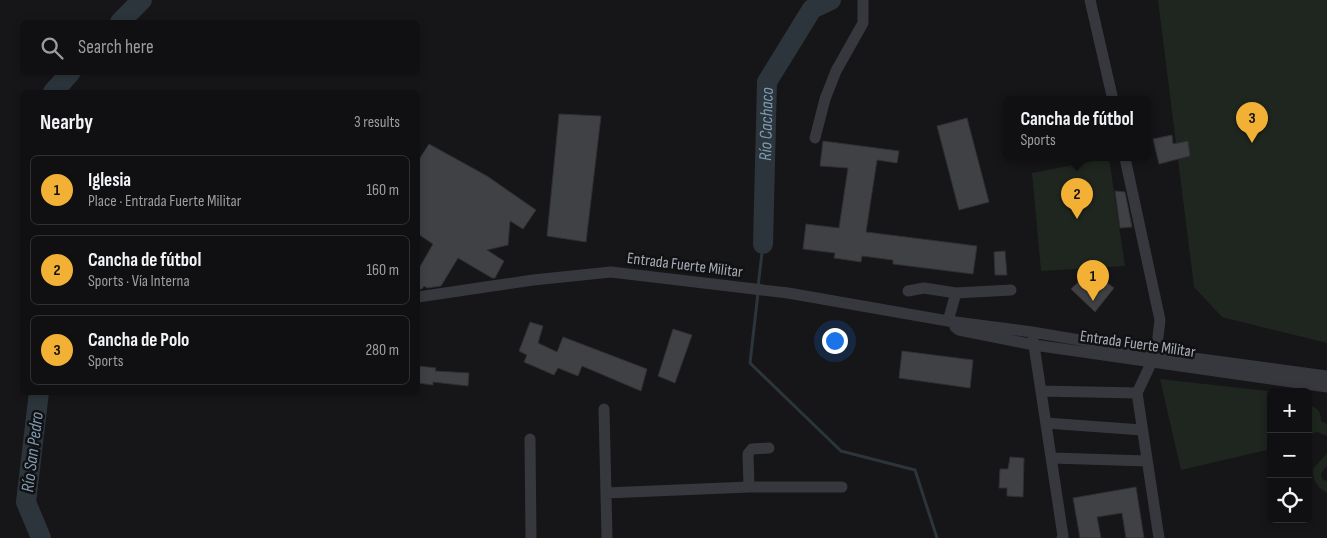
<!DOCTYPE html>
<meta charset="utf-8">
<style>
body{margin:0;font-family:"Sofia Sans Condensed",sans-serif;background:#19191b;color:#f1f3f6}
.controls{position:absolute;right:15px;bottom:15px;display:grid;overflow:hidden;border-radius:8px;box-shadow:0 2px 8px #0003}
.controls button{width:45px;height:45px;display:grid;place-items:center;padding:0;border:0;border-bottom:1px solid #303032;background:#101012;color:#f1f3f6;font:25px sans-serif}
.you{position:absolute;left:834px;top:340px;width:18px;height:18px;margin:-12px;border:4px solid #fff;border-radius:50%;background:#1a73e8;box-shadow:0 0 0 8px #1a73e833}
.badge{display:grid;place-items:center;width:32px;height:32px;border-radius:50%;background:#f2b134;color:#111;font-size:16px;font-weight:700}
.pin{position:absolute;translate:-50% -41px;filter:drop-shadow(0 1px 2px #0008)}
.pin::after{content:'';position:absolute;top:26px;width:18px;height:15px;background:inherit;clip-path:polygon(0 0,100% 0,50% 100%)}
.popup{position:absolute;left:1003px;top:96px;width:148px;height:65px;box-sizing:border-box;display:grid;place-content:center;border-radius:8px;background:#101012;filter:drop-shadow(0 1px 4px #0005);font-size:16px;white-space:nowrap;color:#9c9d9f}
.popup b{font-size:19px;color:#f1f3f6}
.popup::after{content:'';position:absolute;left:50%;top:100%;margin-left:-10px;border:10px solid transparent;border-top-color:#101012}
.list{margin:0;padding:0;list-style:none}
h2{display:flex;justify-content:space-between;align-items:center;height:65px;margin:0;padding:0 20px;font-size:21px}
h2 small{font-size:16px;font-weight:400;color:#9c9d9f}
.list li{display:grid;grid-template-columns:32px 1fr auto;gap:15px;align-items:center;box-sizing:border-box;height:70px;margin:0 10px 10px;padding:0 10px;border:1px solid #303032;border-radius:8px}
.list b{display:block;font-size:19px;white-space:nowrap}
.list p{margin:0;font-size:16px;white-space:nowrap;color:#9c9d9f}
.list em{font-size:16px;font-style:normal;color:#9c9d9f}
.icon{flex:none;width:28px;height:28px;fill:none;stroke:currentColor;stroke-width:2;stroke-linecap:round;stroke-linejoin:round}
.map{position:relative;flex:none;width:1327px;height:538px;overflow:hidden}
.search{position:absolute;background:#101012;box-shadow:0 2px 8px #0003;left:20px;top:20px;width:400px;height:55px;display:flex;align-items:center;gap:12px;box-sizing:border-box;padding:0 18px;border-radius:8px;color:#9c9d9f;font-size:19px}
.panel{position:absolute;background:#101012;box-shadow:0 2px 8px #0003;left:20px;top:90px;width:400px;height:305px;border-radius:8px}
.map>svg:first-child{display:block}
.green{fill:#1e261f}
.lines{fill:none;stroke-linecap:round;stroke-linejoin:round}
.stream{stroke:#2c353c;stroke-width:3}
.river{stroke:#2c353c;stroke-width:20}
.building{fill:#404145;stroke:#303034}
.minor{stroke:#37383d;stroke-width:11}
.labels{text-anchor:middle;stroke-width:5;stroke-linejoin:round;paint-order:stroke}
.street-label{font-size:16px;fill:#a8adb8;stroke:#111113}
.water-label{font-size:18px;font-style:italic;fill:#7f9bb3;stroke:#111113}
</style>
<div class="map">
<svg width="1327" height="538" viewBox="0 0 1327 538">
<rect width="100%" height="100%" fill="#161618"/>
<path class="green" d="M1158,0H1327V343L1222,317L1194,287Z
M1109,158L1125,266L1041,271L1032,173Z
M1160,379L1277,392H1271V449L1181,470Z
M1308,405C1318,408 1321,411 1321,421L1327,424V436L1317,432L1308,435Z
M1327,453V466L1321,473L1322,479L1327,481V493C1317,487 1313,481 1313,469Z"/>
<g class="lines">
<path class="stream" d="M758,287L763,244
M758,293L750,363L841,451L915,470L937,538"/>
<g class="river">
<path d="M120,22L142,0"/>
<path d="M53,92L71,72"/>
<path id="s1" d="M763,244L767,82L812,9L831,0"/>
<path d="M39,392L26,502L41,538"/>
</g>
</g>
<path class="building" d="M559,114L601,116L586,242L547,236Z
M967,118L989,202L959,210L937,126Z
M1172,135L1173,144L1188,141L1190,156L1159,164L1153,139Z
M823,141L899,151L897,163L877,160L866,232L977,246L973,274L893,264V260L862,256L861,262L834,258L835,253L803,249L806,224L839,228L848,168L820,166Z
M429,144L487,176L536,210L523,229L510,221L508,245L487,250L504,261L495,278H492L458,258L441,286L427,288L424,286L422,289H418V270L433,244L418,234V161Z
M1115,191L1125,192L1132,227L1120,228Z
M1005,251L1007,275H995L994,252Z
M1091,270L1114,288L1095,312L1071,289Z
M530,322L543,326L538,343L557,352L563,337L647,369L641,391L582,366L578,376L558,368L554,375L524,362L527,355L519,351Z
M673,329L692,335L675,383L658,376Z
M902,351L973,360L970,388L899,378Z
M418,366L436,368L435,371L469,373L468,386L433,382V385L418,383Z
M1010,457L1024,458L1023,497L1007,496V488H999L1000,469H1008Z
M1136,487L1144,538H1126L1122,513L1097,517L1101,538H1080L1073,498Z"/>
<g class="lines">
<path class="minor" d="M1090,0L1113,100
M815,138L825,99L836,71L863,23V0
M1125,158L1160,320L1156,353L1137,393L1159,538
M908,291L924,288L956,293L1011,290
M418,297L533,280L611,272L788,293L948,321L1032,332L1156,353L1327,376
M948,321L956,293
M955,327L959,330L1034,345L1327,387
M1033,339L1063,536L1062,538
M1041,391L1137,393
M604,409L607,538
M1046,423L1142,430
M530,439L531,538
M1052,458L1147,461
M749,487L748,454L752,449L769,448
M606,493L749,487H842"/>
</g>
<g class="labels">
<g class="street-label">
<text transform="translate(685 264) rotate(7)" y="6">Entrada Fuerte Militar</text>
<text transform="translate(1138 343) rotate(8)" y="6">Entrada Fuerte Militar</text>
</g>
<g class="water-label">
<text dy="6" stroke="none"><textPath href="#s1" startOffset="120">Río Cachaco</textPath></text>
<text transform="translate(32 452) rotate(-83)" y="6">Río San Pedro</text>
</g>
</g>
</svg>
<div class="controls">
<button>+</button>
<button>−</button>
<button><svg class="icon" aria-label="locate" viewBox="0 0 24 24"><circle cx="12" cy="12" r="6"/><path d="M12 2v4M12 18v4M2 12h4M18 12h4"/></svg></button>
</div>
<div class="you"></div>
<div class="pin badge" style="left:1093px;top:301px">1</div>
<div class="pin badge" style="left:1077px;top:219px">2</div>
<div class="popup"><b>Cancha de fútbol</b>Sports</div>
<div class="pin badge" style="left:1252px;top:143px">3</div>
<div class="search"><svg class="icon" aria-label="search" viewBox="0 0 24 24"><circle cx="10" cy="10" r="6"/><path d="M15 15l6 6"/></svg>Search here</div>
<section class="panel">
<h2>Nearby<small>3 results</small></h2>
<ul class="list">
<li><span class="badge">1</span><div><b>Iglesia</b><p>Place · Entrada Fuerte Militar</p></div><em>160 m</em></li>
<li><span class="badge">2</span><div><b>Cancha de fútbol</b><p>Sports · Vía Interna</p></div><em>160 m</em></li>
<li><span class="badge">3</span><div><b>Cancha de Polo</b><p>Sports</p></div><em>280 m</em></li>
</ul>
</section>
</div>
